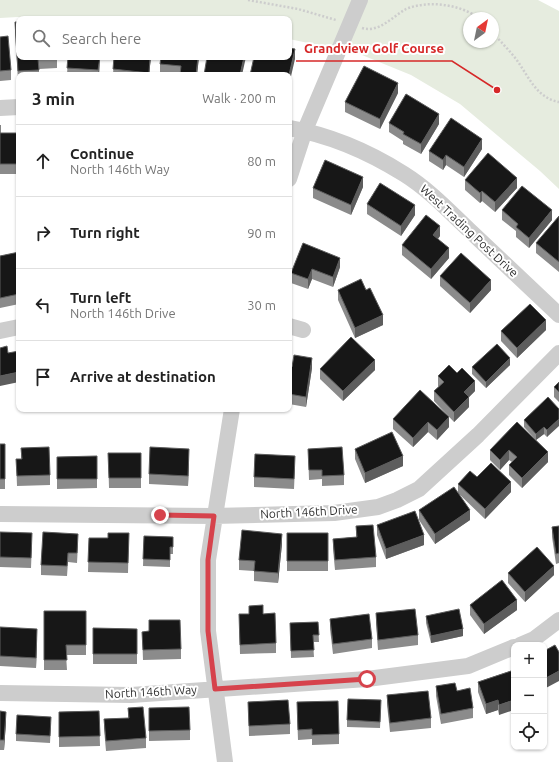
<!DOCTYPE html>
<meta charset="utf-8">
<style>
body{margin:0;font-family:Ubuntu,sans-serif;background:#f2f2f2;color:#222}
.controls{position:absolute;right:12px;bottom:12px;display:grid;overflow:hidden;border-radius:8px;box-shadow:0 1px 3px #0004}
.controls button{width:36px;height:36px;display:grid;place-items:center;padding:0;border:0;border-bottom:1px solid #e0e0e0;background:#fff;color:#222;font:20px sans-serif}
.compass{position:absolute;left:463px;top:12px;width:36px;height:36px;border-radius:50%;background:#fff;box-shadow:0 1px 3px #0004;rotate:33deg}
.stop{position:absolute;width:12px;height:12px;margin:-9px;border:3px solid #d6434c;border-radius:50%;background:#fff}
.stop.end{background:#d6434c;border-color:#fff;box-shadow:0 1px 4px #0008}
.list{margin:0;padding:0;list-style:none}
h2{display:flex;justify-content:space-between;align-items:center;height:52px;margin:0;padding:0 16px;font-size:17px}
h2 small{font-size:13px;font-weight:400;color:#767676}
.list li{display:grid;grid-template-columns:26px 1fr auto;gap:12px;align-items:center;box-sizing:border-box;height:72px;padding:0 16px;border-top:1px solid #e0e0e0}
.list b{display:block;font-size:15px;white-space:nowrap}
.list p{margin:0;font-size:13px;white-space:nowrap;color:#767676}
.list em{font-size:13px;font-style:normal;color:#767676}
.icon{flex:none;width:22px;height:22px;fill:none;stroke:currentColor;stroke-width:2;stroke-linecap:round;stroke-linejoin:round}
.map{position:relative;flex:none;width:559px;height:762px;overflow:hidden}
.search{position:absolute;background:#fff;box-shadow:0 1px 3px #0004;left:16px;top:16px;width:276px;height:44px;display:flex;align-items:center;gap:10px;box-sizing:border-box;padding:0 14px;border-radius:8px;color:#767676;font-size:15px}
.panel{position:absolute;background:#fff;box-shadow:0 1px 3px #0004;left:16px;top:72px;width:276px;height:340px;border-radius:8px}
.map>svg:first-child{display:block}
.green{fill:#e6ecdf;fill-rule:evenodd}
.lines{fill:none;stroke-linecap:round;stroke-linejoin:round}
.path{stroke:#cdcdcd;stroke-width:2.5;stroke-dasharray:2 2;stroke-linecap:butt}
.minor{stroke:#cdcdcd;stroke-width:16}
.wall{fill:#8b8b8b}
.shaded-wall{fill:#5d5d5d}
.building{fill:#171717;stroke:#5d5d5d}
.route{stroke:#d6434c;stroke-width:5}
.labels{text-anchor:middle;stroke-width:4;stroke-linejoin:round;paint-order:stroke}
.street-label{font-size:12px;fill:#303030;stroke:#fff}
.leader{fill:none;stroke:#d62828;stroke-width:1.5}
.callout-dot{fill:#d62828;stroke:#fff;stroke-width:1.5}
.callout-label{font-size:13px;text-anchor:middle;font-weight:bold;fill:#d62828;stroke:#fff;stroke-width:4;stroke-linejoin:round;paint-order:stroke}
</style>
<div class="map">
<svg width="559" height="762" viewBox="0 0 559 762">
<rect width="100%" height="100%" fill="#fff"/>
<path class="green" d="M0,0H538L559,11V189L540,171L460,104L411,75L357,53L289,39V19H142L112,17H18L0,18ZM469,18H493V42H469Z"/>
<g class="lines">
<path class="path" d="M248,0L298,9L336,20
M362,28C379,33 392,17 406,9C428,0 459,4 479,18
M493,33C501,42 509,50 516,59C528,75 536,98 559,102"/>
<path class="minor" d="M0,108L19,107
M289,128C330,135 369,152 404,174C428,189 448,210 468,229C499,258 529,287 559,315
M289,179L305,130L360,0
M289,326L303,330
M0,331L19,327
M0,514L213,516L334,513L378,507L397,500L419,489L478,435L559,353
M520,645L534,639L559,620
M0,693L131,695L367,679L468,666L514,647
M225,762L208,631V560L232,409"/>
</g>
<path class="wall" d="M15,22L57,58V68L39,69V75H19V81H18L15,32Z
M0,37L11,70V80L0,81Z
M68,57H100L99,75H67Z
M114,57H151L149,75H113Z
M199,57L197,75H171L160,74V64Z
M398,93L380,129L345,112V102Z
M389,123L439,124L421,154L403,144V141L389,132Z
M0,125V133H19V174H0Z
M482,149L464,177L446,165L443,170L429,161V151Z
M465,180L517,188L495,212L482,201L480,203L465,190Z
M363,187L351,215L313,198V188Z
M367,204L415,215L401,236L367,214Z
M502,210L552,220L529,248L516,237V231L502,220Z
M559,216V272L536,253V243Z
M440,236L438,239L449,258L431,279L402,255V245Z
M19,252V304L0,308V256Z
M340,258V267L333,287L312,279L308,289L291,283V273Z
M440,276L491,290L470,313L440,286Z
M338,290H366L383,325L355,338L338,300Z
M546,330L517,358L501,341V331Z
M510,365L486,388L472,374V367Z
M289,366L312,368L306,407L289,404Z
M320,369L375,370L343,401L320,379Z
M438,376L475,391L469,397V407L454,422L434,401V391L439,387L438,386Z
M559,382V402L554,397V387Z
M559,409L547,437L544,434L536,440L524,427V420Z
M449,417V427L437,440L428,432L413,447L393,429V419Z
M517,422L548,462L522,488L509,475V465L512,462L509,460L500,470L490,460V450Z
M0,444H5V489H0Z
M21,448L50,475V485L17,486L16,459H21Z
M308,449L344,475V485L322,486V479L309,480Z
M355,449L403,466L365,483L355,459Z
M108,453H141V488H109Z
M97,456V488L57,489V457Z
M189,459L188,486L149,484V474Z
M295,466L294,489L254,487V477Z
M477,477L511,492L485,519L459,494L470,520L435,544L419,520V510L458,493V484Z
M377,525L424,545L386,559L377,535Z
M356,526L376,557V567L335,570L333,549V539L356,537Z
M559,526V563L556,564L552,537V527Z
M0,532L32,543L31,568L0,567Z
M129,533L128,573L88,572L89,538H108Z
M287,533H328V571H287Z
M144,536L173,537V554H170V567L143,566Z
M78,544L77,563L68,562L67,576L41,575V565Z
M282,544L278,583L254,581V571L239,570V560Z
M508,573L554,575L525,602L508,583Z
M470,605L517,610L484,634L470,615Z
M44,611H86V655H66L67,670H44Z
M376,613L418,635V645L378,650L376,623Z
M239,614H263L276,643V653L240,654Z
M426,616L463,636L431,643L426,623Z
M330,619L372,639V648L333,654L330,629Z
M149,620L181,649V659L143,660L142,632L149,631Z
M318,622L319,642H313L314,657L291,658L290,623Z
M0,627L37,639L36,668L0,666Z
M93,628L137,629V664H93Z
M514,670L499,715L498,710L486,714L478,692V682Z
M436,686L457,691L473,708V718L441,724L436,696Z
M387,695L431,718V728L390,732L387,705Z
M248,702L290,724V734L249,736Z
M381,707L380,728L347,727V720Z
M128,708L146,738V748L106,751L104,729V719L128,718Z
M149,708L190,730V740L149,741Z
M0,711L6,722L4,750H0Z
M99,711L100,746L59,747V712Z
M297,712L339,734V744L312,745V739L298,740Z
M51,723L50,743L16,741V734Z"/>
<path class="shaded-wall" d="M295,49V59L289,85V75Z
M100,57L99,75H98Z
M150,57H151L149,75Z
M198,57H199L197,75H196Z
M244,57H246L242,75H240Z
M398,83V93L380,129V119Z
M439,114V124L421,154V144Z
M482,139V149L464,177V167Z
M446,155V165L443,170V160Z
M363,177V187L351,215V205Z
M517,178V188L495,212V202Z
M482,191V201L480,203V193Z
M415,205V215L401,236V226Z
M552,210V220L529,248V238Z
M440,226V236L433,245V235Z
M449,248V258L431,279V269Z
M340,258V267L333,287V277Z
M312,269V279L308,289V279Z
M491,280V290L470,313V303Z
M383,315V325L355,338V328Z
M546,320V330L517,358V348Z
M312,358V368L306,407V397Z
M510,358V365L486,388V382Z
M375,360V370L343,401V391Z
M19,372V382L0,386V376Z
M475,381V391L464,402V392Z
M469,397V407L454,422V412Z
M449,417V427L437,440V430Z
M559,419V426L547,437V430Z
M428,422V432L413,447V438Z
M544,427V434L536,440V434Z
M189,449V459L188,486V476Z
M509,450V460L500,470V460Z
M548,452V462L522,488V478Z
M403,456V466L365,483V473Z
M511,482V492L485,519V509Z
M470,510V520L435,544V534Z
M282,534V544L278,583V573Z
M424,535V545L386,559V549Z
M554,566V575L525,602V592Z
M517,600V610L484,634V624Z
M37,629V639L36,668V658Z
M463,629V636L431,643V636Z
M559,671V681L544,689V679Z
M498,700V710L486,714V704Z
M514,700V710L499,715V705Z
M6,712V722L4,750V740Z"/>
<path class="building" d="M15,22H19V57H56L57,58L38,59L39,70L18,71Z
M8,36L11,70L0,71V37Z
M289,48L295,49L289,75H250L254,57H289Z
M68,57H100L98,70L67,68Z
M114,57H150L149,73L113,69Z
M161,57H198L196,75H180L181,66L160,64Z
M207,57H244L240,75H204Z
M364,66L398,83L380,119L345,102Z
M406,94L439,114L421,144L403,134L404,132L389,123Z
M451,118L482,139L464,167L446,155L443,160L429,151Z
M0,125V133H19V164H0Z
M488,153L517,178L495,202L482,191L480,193L465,180Z
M325,160L363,177L351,205L313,188Z
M380,183L415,205L401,226L367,204Z
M522,186L552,210L529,238L516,227L518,224L502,210Z
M426,215L440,226L433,235L449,248L431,269L402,245Z
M559,216V262L536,243Z
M303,243L340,258L333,277L312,269L308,279L291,273Z
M19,252V294L0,298V256Z
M461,253L491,280L470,303L440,276Z
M361,279L366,290L370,288L383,315L355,328L338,290Z
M530,304L546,320L517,348L501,331Z
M351,337L375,360L343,391L320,369Z
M497,344L510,358L486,382L472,367Z
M7,346L8,353L19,351V372L0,376V348Z
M294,355L312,358L306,397L289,394V366L292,367Z
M449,365L457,373L462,368L475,381L464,392L469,397L454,412L434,391L444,382L438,376Z
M559,382V392L554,387Z
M420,390L449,417L437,430L428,422L413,438L393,419Z
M548,397L559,409V419L547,430L544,427L536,434L524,420Z
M517,422L548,452L522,478L509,465L517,457L509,450L500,460L490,450Z
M392,432L403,456L365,473L355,449Z
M0,444H5V479H0Z
M49,447L50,475L17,476L16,459H22L21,448Z
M150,447L189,449L188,476L149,474Z
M342,447L344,475L322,476V470H309L308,449Z
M108,453H141V478H109Z
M255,454L295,456L294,479L254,477Z
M97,456V479H57V457Z
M491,463L511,482L485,509L458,484L470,471L477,477Z
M454,487L470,510L435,534L419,510Z
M415,511L424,535L386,549L377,525Z
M373,525L376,557L335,560L333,539L357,537L356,526Z
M559,526V553L556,554L552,527Z
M242,530L282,534L278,573L254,571L255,561L239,560Z
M0,532L32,533L31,558L0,557Z
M43,532L78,534L77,553H68L67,566L41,565Z
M108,533H129L128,563L88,562L89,538H108Z
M287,533H328V561H287Z
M144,536L173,537V547H170V560L143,559Z
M537,547L554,566L525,592L508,573Z
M502,580L517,600L484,624L470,605Z
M263,605V614L275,613L276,643L240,645L239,614H249V606Z
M415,609L418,635L378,640L376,613Z
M459,609L463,629L431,636L426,616Z
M44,611H86V645H66L67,660H44Z
M369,614L372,639L333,644L330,619Z
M149,620H180L181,649L143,650L142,632L149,631Z
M318,622L319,635H313L314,650L291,651L290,623Z
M0,627L37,629L36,658L0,656Z
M93,628L137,629V654H93Z
M555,645L559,652V671L544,679V651Z
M514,670V700L499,705L498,700L486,704L478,682Z
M455,683L457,691L470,688L473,708L441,714L436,686Z
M428,691L431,718L390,723L387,695Z
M348,699L381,700L380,722L347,720Z
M288,700L290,724L249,726L248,702Z
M338,701L339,734L312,735V729L298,730L297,702Z
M143,707L146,738L106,741L104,719L129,718L128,708Z
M189,707L190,730L149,731V708Z
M0,711L6,712L4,740H0Z
M99,711L100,736L59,737V712Z
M17,715L51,717L50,736L16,734Z"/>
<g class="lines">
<path class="route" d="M160,515L214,516L208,560V631L215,689L367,679"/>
</g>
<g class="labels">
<g class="street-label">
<text transform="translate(469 231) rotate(43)" y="4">West Trading Post Drive</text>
<text transform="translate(309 512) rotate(-3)" y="4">North 146th Drive</text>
<text transform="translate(151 692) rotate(-3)" y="4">North 146th Way</text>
</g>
</g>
<path class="leader" d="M497 90L452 61H296"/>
<circle class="callout-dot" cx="497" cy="90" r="4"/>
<g class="callout-label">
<text x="374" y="53">Grandview Golf Course</text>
</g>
</svg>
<div class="controls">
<button>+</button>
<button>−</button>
<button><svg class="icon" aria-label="locate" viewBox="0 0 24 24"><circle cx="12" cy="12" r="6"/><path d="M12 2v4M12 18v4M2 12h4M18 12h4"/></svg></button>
</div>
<svg class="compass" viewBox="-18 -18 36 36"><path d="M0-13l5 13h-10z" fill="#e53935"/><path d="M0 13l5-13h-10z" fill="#767676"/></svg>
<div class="stop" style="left:367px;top:679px"></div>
<div class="stop end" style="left:160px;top:515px"></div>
<div class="search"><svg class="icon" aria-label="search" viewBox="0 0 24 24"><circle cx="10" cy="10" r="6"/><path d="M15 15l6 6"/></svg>Search here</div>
<section class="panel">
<h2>3 min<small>Walk · 200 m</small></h2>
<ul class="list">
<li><svg class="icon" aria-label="ahead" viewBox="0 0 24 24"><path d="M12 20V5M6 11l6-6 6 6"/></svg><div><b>Continue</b><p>North 146th Way</p></div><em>80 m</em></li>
<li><svg class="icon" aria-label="right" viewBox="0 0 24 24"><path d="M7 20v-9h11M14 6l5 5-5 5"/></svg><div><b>Turn right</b></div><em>90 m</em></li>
<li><svg class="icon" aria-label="left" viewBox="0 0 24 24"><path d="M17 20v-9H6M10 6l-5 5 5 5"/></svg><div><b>Turn left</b><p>North 146th Drive</p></div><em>30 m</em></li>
<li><svg class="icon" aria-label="arrive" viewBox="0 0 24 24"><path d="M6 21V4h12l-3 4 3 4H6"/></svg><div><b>Arrive at destination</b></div></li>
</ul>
</section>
</div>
